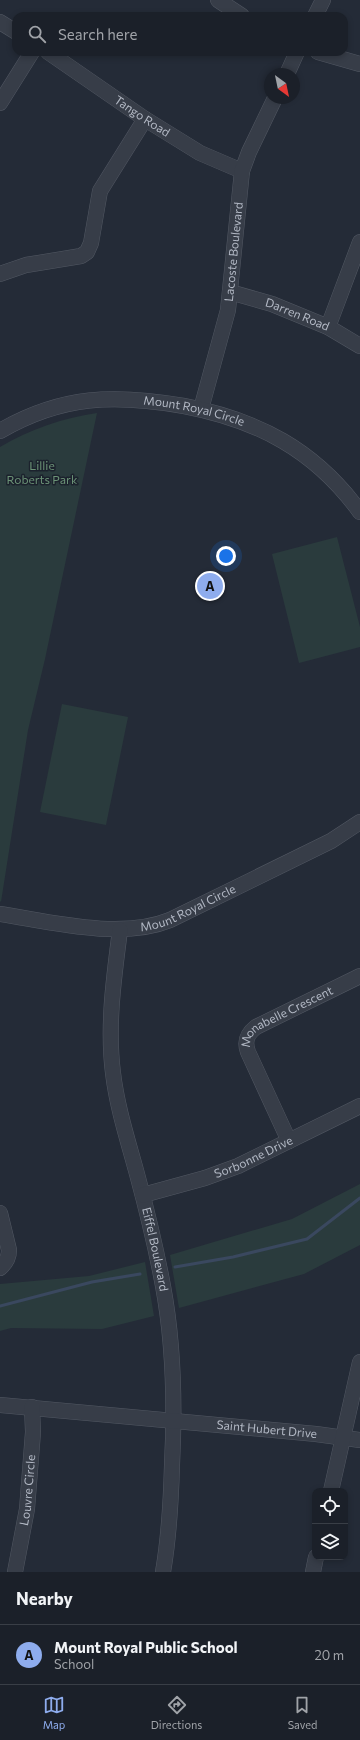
<!DOCTYPE html>
<style>
body{margin:0;font-family:Commissioner,sans-serif;background:#282d35;color:#f1f3f6}
.controls{position:absolute;right:12px;bottom:12px;display:grid;overflow:hidden;border-radius:8px;box-shadow:0 2px 6px #0003}
.controls button{width:36px;height:36px;display:grid;place-items:center;padding:0;border:0;border-bottom:1px solid #393e46;background:#1b2029;color:#f1f3f6;font:20px sans-serif}
.compass{position:absolute;left:264px;top:68px;width:36px;height:36px;border-radius:50%;background:#1b2029;box-shadow:0 2px 6px #0003;rotate:147deg}
.you{position:absolute;left:226px;top:556px;width:14px;height:14px;margin:-10px;border:3px solid #fff;border-radius:50%;background:#1a73e8;box-shadow:0 0 0 6px #1a73e833}
.badge{display:grid;place-items:center;width:26px;height:26px;border-radius:50%;background:#8eaced;color:#111;font-size:13px;font-weight:700}
.pin{position:absolute;translate:-50% -50%;border:2px solid #fff;box-shadow:0 1px 4px #0006}
.list{margin:0;padding:0;list-style:none}
h2{display:flex;justify-content:space-between;align-items:center;height:52px;margin:0;padding:0 16px;font-size:17px}
h2 small{font-size:13px;font-weight:400;color:#a0a3a8}
.list li{display:grid;grid-template-columns:26px 1fr auto;gap:12px;align-items:center;box-sizing:border-box;height:60px;padding:0 16px;border-top:1px solid #393e46}
.list b{display:block;font-size:15px;white-space:nowrap}
.list p{margin:0;font-size:13px;white-space:nowrap;color:#a0a3a8}
.list em{font-size:13px;font-style:normal;color:#a0a3a8}
.icon{flex:none;width:22px;height:22px;fill:none;stroke:currentColor;stroke-width:2;stroke-linecap:round;stroke-linejoin:round}
.map{position:relative;flex:none;width:360px;height:1572px;overflow:hidden}
.search{position:absolute;background:#1b2029;box-shadow:0 2px 6px #0003;left:12px;right:12px;top:12px;height:44px;display:flex;align-items:center;gap:10px;box-sizing:border-box;padding:0 14px;border-radius:12px;color:#a0a3a8;font-size:15px}
.sheet{height:112px;background:#1b2029}
nav{display:flex;justify-content:space-around;align-items:center;box-sizing:border-box;height:56px;border-top:1px solid #393e46;background:#1b2029;font-size:11px;color:#a0a3a8}
nav a{display:grid;justify-items:center;gap:2px}
nav .on{color:#8eaced}
.map>svg:first-child{display:block}
.green{fill:#2a3b3d}
.lines{fill:none;stroke-linecap:round;stroke-linejoin:round}
.stream{stroke:#3a485f;stroke-width:3}
.minor-casing{stroke:#525863;stroke-width:16}
.minor{stroke:#373d48;stroke-width:15}
.labels{text-anchor:middle;stroke-width:3;stroke-linejoin:round;paint-order:stroke}
.street-label{font-size:12px;fill:#b2b8c4;stroke:#1c222d}
.park-label{font-size:12px;fill:#6c9377;stroke:#1c222d}
</style>
<div class="map">
<svg width="360" height="1572" viewBox="0 0 360 1572">
<rect width="100%" height="100%" fill="#242b37"/>
<path class="green" d="M97,413L45,659L28,730L1,902L0,901V447C31,429 62,418 97,413Z
M337,537L360,627V647L299,663L272,554Z
M62,704L128,717L106,825L40,812Z
M360,1184V1245L304,1274L179,1308L170,1255L292,1219Z
M145,1262L154,1316L102,1329L11,1328L0,1331V1284L89,1276Z"/>
<g class="lines">
<path class="stream" d="M175,1267L233,1257L307,1239L360,1198
M0,1306L92,1282L140,1274"/>
<defs>
<g id="minor">
<path d="M218,0L242,16"/>
<path d="M315,16L323,0"/>
<path d="M0,22L16,32"/>
<path id="s1" d="M48,52L145,119L200,153L242,171"/>
<path d="M318,52L360,64"/>
<path d="M287,74L297,52"/>
<path d="M0,103L32,52"/>
<path d="M0,274L26,265L81,256L87,252L91,243L100,191L145,119"/>
<path id="s2" d="M230,292L272,304L328,327L360,346"/>
<path d="M328,327L360,242"/>
<path id="s3" d="M201,409L228,310L242,171L249,152L275,98"/>
<path id="s4" d="M0,431C62,395 115,394 184,406C258,420 315,450 360,512"/>
<path id="s5" d="M0,914C51,922 121,940 170,920L331,841L360,822"/>
<path id="s6" d="M120,930C114,977 107,1025 113,1073C117,1107 128,1141 137,1174C147,1211 156,1248 163,1286C174,1345 175,1405 172,1465C171,1501 169,1537 163,1572"/>
<path id="s7" d="M289,1141L248,1052C244,1041 247,1034 256,1027L360,976"/>
<path id="s8" d="M143,1195L205,1178L238,1166L360,1106"/>
<path d="M0,1213L9,1250C9,1258 6,1263 0,1268"/>
<path id="s9" d="M0,1405L316,1434L360,1440"/>
<path d="M331,1491L360,1362"/>
<path id="s10" d="M15,1572L27,1509L33,1432L32,1407"/>
<path d="M313,1572L316,1557"/>
</g>
</defs>
<use href="#minor" class="minor-casing"/>
<use href="#minor" class="minor"/>
</g>
<g class="labels">
<g class="street-label">
<text dy="4" stroke="none"><textPath href="#s1" startOffset="114">Tango Road</textPath></text>
<text dy="4" stroke="none"><textPath href="#s3" startOffset="161">Lacoste Boulevard</textPath></text>
<text dy="4" stroke="none"><textPath href="#s2" startOffset="71">Darren Road</textPath></text>
<text dy="4" stroke="none"><textPath href="#s4" startOffset="201">Mount Royal Circle</textPath></text>
<text dy="4" stroke="none"><textPath href="#s5" startOffset="193">Mount Royal Circle</textPath></text>
<text dy="4" stroke="none"><textPath href="#s7" startOffset="157">Monabelle Crescent</textPath></text>
<text dy="4" stroke="none"><textPath href="#s8" startOffset="117">Sorbonne Drive</textPath></text>
<text dy="4" stroke="none"><textPath href="#s6" startOffset="325">Eiffel Boulevard</textPath></text>
<text dy="4" stroke="none"><textPath href="#s9" startOffset="268">Saint Hubert Drive</textPath></text>
<text dy="4" stroke="none"><textPath href="#s10" startOffset="83">Louvre Circle</textPath></text>
</g>
<g class="park-label">
<text x="42" y="470">Lillie<tspan x="42" dy="14">Roberts Park</tspan></text>
</g>
</g>
</svg>
<div class="controls">
<button><svg class="icon" aria-label="locate" viewBox="0 0 24 24"><circle cx="12" cy="12" r="6"/><path d="M12 2v4M12 18v4M2 12h4M18 12h4"/></svg></button>
<button><svg class="icon" aria-label="layers" viewBox="0 0 24 24"><path d="M12 4l9 5-9 5-9-5zM3 14l9 5 9-5"/></svg></button>
</div>
<svg class="compass" viewBox="-18 -18 36 36"><path d="M0-13l5 13h-10z" fill="#e53935"/><path d="M0 13l5-13h-10z" fill="#a0a3a8"/></svg>
<div class="you"></div>
<div class="pin badge" style="left:210px;top:586px">A</div>
<div class="search"><svg class="icon" aria-label="search" viewBox="0 0 24 24"><circle cx="10" cy="10" r="6"/><path d="M15 15l6 6"/></svg>Search here</div>
</div>
<section class="sheet">
<h2>Nearby<small></small></h2>
<ul class="list">
<li><span class="badge">A</span><div><b>Mount Royal Public School</b><p>School</p></div><em>20 m</em></li>
</ul>
</section>
<nav>
<a class="on"><svg class="icon" aria-label="map" viewBox="0 0 24 24"><path d="M3 6l6-2 6 2 6-2v14l-6 2-6-2-6 2zM9 4v14M15 6v14"/></svg>Map</a>
<a><svg class="icon" aria-label="directions" viewBox="0 0 24 24"><path d="M12 3l9 9-9 9-9-9zM9 14v-3h6M13 9l2 2-2 2"/></svg>Directions</a>
<a><svg class="icon" aria-label="saved" viewBox="0 0 24 24"><path d="M7 4h10v16l-5-4-5 4z"/></svg>Saved</a>
</nav>
